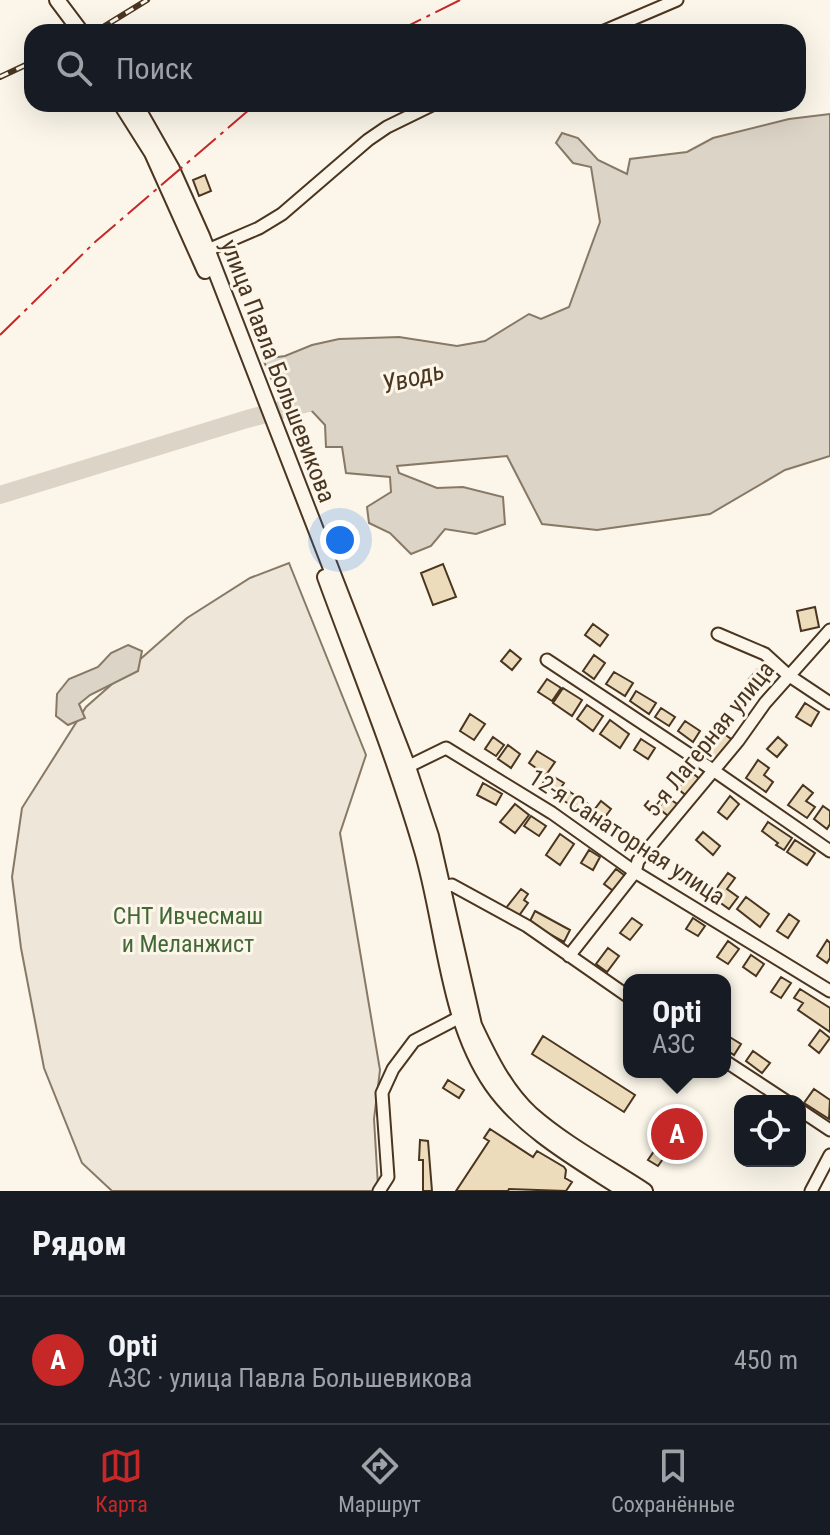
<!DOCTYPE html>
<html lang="ru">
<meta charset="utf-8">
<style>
body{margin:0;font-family:"Roboto Condensed",sans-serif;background:#242831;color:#f1f3f6}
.controls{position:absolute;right:24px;bottom:24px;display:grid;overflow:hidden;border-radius:16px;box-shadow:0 8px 32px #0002}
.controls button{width:72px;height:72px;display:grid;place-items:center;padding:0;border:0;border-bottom:2px solid #363941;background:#171b24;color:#f1f3f6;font:40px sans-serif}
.you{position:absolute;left:340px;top:540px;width:28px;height:28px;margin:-20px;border:6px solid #fff;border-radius:50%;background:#1a73e8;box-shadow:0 0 0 12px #1a73e833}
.badge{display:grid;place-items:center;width:52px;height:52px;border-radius:50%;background:#c62828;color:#fff;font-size:26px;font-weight:700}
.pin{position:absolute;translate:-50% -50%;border:4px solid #fff;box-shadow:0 2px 8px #0006}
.popup{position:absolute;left:623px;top:974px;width:108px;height:104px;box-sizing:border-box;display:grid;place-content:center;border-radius:16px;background:#171b24;filter:drop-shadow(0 2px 6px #0005);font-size:26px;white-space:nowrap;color:#9ea1a6}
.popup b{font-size:30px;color:#f1f3f6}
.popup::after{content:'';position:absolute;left:50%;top:100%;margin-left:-16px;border:16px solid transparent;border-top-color:#171b24}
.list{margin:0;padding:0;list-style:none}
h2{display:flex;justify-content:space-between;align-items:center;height:104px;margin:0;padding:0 32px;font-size:34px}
h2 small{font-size:26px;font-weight:400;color:#9ea1a6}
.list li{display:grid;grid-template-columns:52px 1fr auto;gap:24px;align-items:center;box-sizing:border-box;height:128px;padding:0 32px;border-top:2px solid #363941}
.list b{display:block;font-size:30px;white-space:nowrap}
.list p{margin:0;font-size:26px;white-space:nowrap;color:#9ea1a6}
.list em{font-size:26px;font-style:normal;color:#9ea1a6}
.icon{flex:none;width:44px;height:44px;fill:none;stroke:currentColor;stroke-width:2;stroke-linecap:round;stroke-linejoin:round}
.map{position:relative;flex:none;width:830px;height:1191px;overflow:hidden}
.search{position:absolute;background:#171b24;box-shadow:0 8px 32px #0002;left:24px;right:24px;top:24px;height:88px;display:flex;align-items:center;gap:20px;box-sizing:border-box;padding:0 28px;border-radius:24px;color:#9ea1a6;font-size:30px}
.sheet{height:232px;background:#171b24}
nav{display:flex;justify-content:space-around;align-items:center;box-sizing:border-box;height:112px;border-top:2px solid #363941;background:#171b24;font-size:22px;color:#9ea1a6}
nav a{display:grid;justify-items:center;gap:4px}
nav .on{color:#c62828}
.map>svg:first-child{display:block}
.green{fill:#ede6d9;stroke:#887966;stroke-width:2}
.water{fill:#dcd4c6;stroke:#887966;stroke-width:2}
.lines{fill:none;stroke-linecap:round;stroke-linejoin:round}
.river{stroke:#dcd4c6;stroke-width:18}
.building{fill:#ecdcbc;stroke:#4a3520;stroke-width:2}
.minor-casing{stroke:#4a3520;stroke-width:15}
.major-casing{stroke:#4a3520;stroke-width:18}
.minor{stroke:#fbf6e9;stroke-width:11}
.major{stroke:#fbf6e9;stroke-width:14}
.rail-casing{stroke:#4a3520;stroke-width:6}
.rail{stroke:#fbf6e9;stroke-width:3;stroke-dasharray:9;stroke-linecap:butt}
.power{stroke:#c62828;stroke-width:2;stroke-dasharray:28 6 4 6;stroke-linecap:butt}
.labels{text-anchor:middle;stroke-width:6;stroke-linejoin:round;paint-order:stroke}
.street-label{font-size:24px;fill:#4a3520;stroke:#fbf6e9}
.park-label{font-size:24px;fill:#436837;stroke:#fbf6e9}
.water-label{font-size:26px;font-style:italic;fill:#4a3520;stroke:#fbf6e9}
</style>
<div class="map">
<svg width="830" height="1191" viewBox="0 0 830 1191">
<rect width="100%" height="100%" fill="#fbf6e9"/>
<path class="green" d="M289,563L366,755L340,833L380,1070L374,1119L378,1186L375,1191H112L82,1163L44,1068L21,948L12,877L22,808L86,707L187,618L250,578Z"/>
<path class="water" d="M830,114V456L785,470L710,514L597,530L542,524L507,456L397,466L399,473L437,488L463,487L503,497L505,524L476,534L445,529L431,546L411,554L390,533L369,523L367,507L391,492L390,477L346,473L342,447H326L325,425L311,410L286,414L263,359L285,356L312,345L339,339L399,337L457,346L485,341L529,314L541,319L569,307L600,222L591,167L573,163L556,143L562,133L578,138L598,160L627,174L630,159L687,152L713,138L789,119Z
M128,645L142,651L138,671L90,695L79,704L85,718L68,725L56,716L57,694L69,679L98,667L111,653Z"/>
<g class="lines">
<path class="river" d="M0,495L247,419L308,403"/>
</g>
<path class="building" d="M205,175L211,191L199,196L193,180Z
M443,564L456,597L433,605L421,573Z
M815,607L819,627L801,631L797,611Z
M593,624L608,635L600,646L585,635Z
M510,650L521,659L512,670L501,661Z
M594,655L605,663L594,679L583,671Z
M757,670L768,679L760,689L749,679Z
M614,672L633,683L625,696L606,684Z
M547,679L561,688L552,701L538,692Z
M563,688L582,700L572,716L553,703Z
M636,691L656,703L649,714L630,701Z
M805,703L819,712L811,726L796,717Z
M587,705L603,716L593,731L577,719Z
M661,708L675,717L669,726L655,717Z
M470,714L485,724L474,740L460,731Z
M610,720L629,734L620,748L600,734Z
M685,721L700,731L693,742L678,731Z
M720,731L734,741L720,761L706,752Z
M493,737L504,745L496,756L485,749Z
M778,737L787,745L777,757L767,749Z
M641,739L655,748L648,759L634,750Z
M508,745L520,754L511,768L498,759Z
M537,751L555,762L546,775L529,763Z
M758,760L769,768L764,775L773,782L766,792L746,778Z
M685,767L701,780L688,797L678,789L683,782L677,777Z
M549,774L564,783L556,795L541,786Z
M483,783L502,794L496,805L477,795Z
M803,785L813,793L806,801L815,807L807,818L788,805Z
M567,790L588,804L582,812L561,799Z
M730,796L739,804L727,819L718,812Z
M667,797L680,806L671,818L658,808Z
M601,801L611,809L598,826L588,818Z
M515,804L529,815L515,833L500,822Z
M823,806L830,811V824L827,829L814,819Z
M531,816L546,826L539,836L524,826Z
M768,822L792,838L784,850L776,845L778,843L762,831Z
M703,832L720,846L713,855L696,840Z
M560,834L574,844L560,865L546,855Z
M795,840L815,853L807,865L787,852Z
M589,850L600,857L593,870L581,863Z
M616,869L628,878L616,893L604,884Z
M728,873L735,878L727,889L738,897L729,909L711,896Z
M521,889L528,894L524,900L528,903L518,917L506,908Z
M746,897L769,914L760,927L737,909Z
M535,911L570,930L564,942L529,923Z
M789,914L799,921L788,938L777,931Z
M632,918L642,925L630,940L620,933Z
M693,918L705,926L698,936L686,929Z
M827,940L830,943V958L827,963L817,956Z
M728,941L739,949L728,964L717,957Z
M608,948L619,956L607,972L596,964Z
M751,955L764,964L756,976L743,967Z
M781,977L791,983L781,998L771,992Z
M800,989L830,1008V1032L798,1010L803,1003L794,998Z
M820,1030L830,1038L819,1053L809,1045Z
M543,1036L635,1095L624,1112L532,1054Z
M728,1036L741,1044L734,1055L725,1049Z
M753,1051L770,1063L762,1073L746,1061Z
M448,1080L464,1090L459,1098L443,1088Z
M814,1089L830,1100L829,1119L804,1103Z
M665,1121L690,1137L686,1142L678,1137L658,1166L648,1160L669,1129L662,1125Z
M490,1129L533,1157L537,1151L564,1167L566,1170L565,1178L572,1182L566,1191L509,1189L508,1191H456L489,1141L484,1138Z
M420,1140L428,1141L432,1191H423V1160H419Z"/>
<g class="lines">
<defs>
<path id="minor" d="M602,32L677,0
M203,252L259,228L282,214L368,140L387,127L434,104
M718,634L765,654L788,675L830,703
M547,660L710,768L830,851
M401,770L446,748L552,813L635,872L830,991
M442,887L452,885L527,926L629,997
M569,956L635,872L638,861L738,741L765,703L830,630
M725,1061L786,1101
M800,1110L830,1130
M379,1191L388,1177L382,1093L393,1069L414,1041L460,1017
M811,1191L830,1155"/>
<path id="major" d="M57,0L81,32
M121,104L152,153L205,271
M135,104L172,169L202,236L408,767L431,836L474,1025C489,1057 505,1090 531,1114C565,1144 607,1166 645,1191
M325,577C358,667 394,755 421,847C444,923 446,1019 492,1085C524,1131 579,1161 625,1191"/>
</defs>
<use href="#minor" class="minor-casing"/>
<use href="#major" class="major-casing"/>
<use href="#minor" class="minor"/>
<use href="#major" class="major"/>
<defs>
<path id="rail" d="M95,32L147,0
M0,77L32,62"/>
</defs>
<use href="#rail" class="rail-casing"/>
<use href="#rail" class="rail"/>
<path class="power" d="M396,32L460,0
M0,335L95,242L256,104"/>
</g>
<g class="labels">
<g class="street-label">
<text transform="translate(278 371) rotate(69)" y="8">улица Павла Большевикова</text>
<text transform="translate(709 739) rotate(-51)" y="8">5-я Лагерная улица</text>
<text transform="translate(627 837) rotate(33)" y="8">12-я Санаторная улица</text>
</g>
<g class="park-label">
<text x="188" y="924">СНТ Ивчесмаш<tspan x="188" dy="28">и Меланжист</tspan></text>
</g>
<g class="water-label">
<text transform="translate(413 377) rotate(-14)" y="9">Уводь</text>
</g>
</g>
</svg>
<div class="controls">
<button><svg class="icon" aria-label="locate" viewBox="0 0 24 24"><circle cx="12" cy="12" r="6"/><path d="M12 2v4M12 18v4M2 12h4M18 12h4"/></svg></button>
</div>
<div class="you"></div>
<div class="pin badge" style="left:677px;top:1134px">A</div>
<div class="popup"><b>Opti</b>АЗС</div>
<div class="search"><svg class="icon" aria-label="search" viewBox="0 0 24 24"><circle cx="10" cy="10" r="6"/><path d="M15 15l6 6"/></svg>Поиск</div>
</div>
<section class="sheet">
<h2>Рядом<small></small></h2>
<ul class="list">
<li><span class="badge">A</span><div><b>Opti</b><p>АЗС · улица Павла Большевикова</p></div><em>450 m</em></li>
</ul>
</section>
<nav>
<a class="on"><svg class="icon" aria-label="map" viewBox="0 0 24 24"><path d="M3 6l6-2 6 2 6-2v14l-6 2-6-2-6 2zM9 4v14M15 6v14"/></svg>Карта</a>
<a><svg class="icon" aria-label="directions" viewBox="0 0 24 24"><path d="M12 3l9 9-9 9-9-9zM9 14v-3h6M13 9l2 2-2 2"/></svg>Маршрут</a>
<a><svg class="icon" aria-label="saved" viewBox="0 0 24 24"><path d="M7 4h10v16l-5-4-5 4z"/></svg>Сохранённые</a>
</nav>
